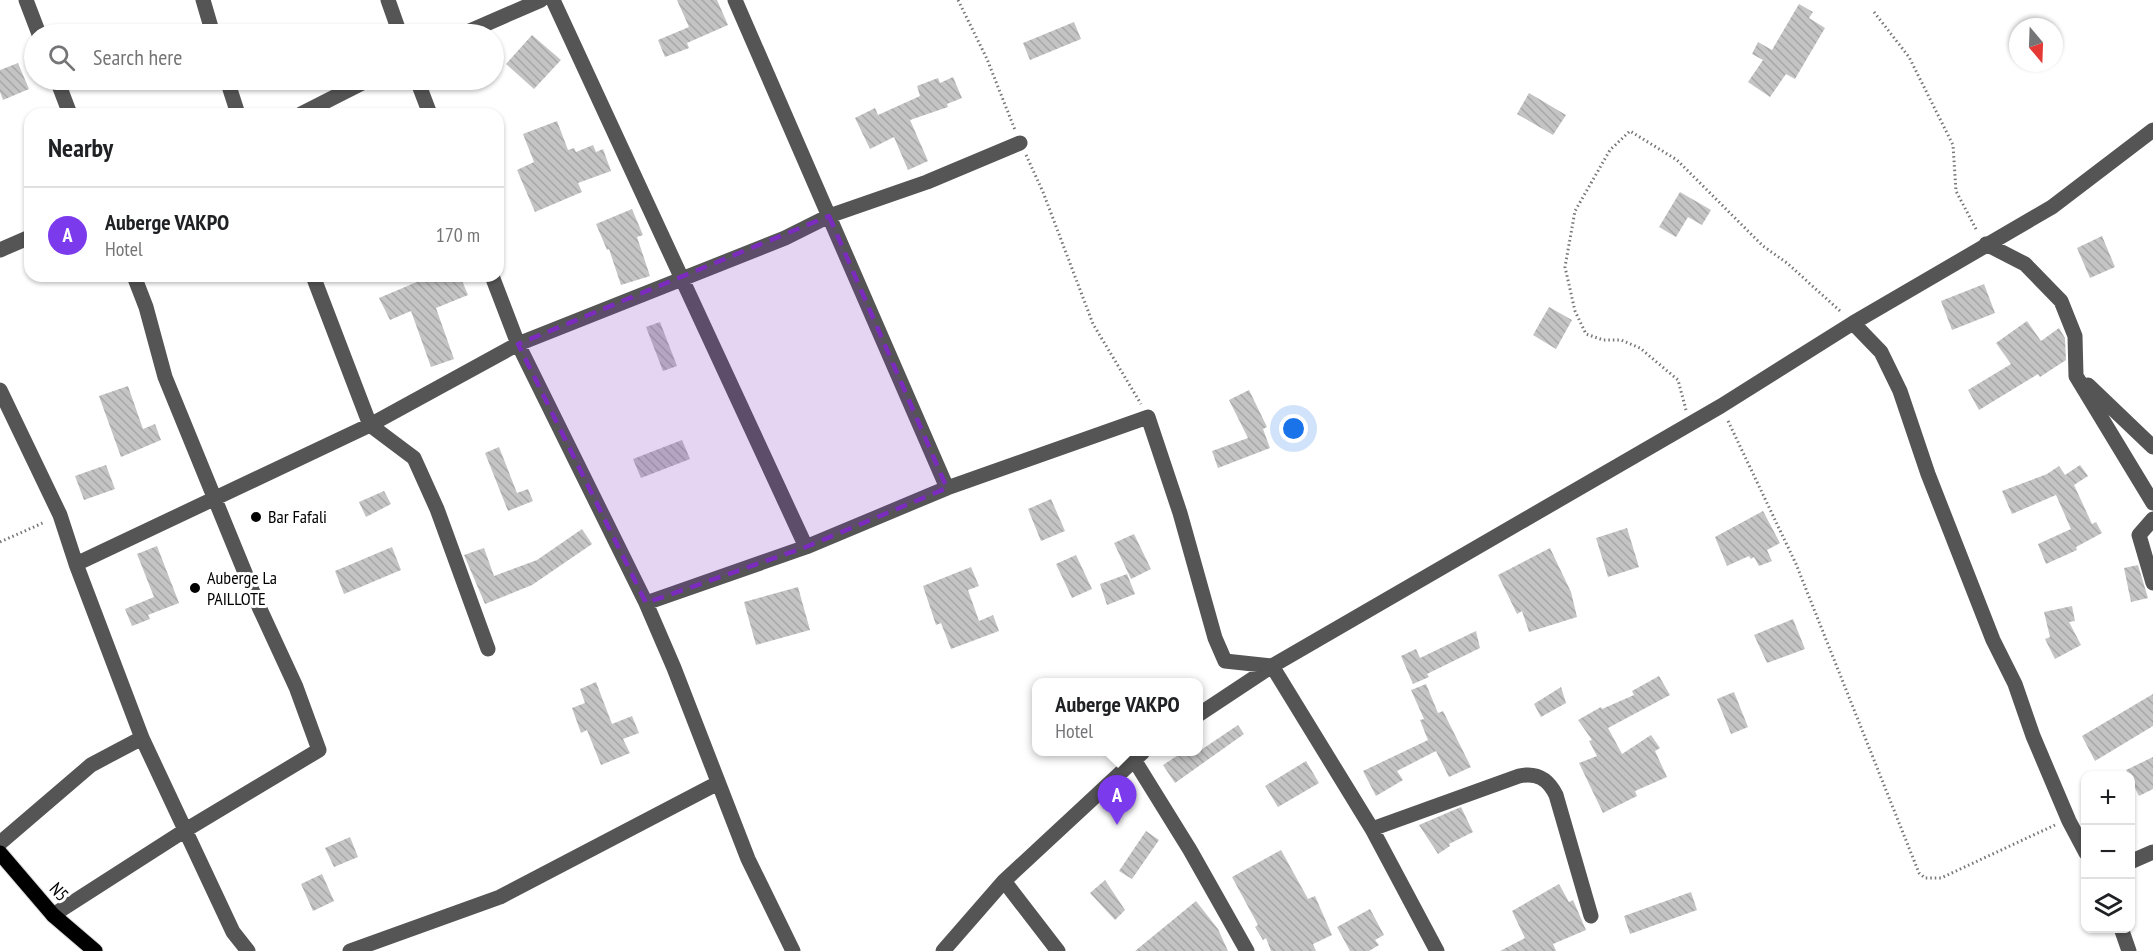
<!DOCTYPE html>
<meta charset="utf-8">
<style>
body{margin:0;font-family:"PT Sans Narrow",sans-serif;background:#f6f6f6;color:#202124}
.controls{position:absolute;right:18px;bottom:18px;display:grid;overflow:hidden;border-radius:12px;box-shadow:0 2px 4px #0004}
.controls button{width:54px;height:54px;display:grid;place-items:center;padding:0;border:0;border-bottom:2px solid #e0e0e0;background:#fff;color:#202124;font:30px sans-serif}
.compass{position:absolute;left:2009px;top:18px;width:54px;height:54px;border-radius:50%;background:#fff;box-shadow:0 2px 4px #0004;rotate:161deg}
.you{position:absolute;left:1294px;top:429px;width:21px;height:21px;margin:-15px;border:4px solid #fff;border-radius:50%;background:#1a73e8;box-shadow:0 0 0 9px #1a73e833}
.badge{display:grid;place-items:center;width:39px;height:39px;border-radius:50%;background:#7c3aed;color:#fff;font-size:20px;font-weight:700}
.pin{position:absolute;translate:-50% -50px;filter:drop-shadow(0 2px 3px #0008)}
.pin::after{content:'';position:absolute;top:32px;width:21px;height:18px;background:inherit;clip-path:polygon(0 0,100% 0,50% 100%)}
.popup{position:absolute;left:1032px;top:678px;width:171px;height:78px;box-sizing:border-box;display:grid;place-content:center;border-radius:12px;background:#fff;filter:drop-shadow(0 2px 4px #0005);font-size:20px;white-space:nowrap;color:#757577}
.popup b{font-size:22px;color:#202124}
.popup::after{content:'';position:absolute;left:50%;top:100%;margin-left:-12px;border:12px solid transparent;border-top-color:#fff}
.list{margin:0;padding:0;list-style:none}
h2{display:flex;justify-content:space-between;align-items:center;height:78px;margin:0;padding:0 24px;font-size:26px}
h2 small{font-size:20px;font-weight:400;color:#757577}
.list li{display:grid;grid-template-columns:39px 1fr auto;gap:18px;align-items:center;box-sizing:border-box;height:96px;padding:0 24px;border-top:2px solid #e0e0e0}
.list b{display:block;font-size:22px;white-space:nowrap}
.list p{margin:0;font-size:20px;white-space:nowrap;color:#757577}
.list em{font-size:20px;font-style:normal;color:#757577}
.icon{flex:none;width:33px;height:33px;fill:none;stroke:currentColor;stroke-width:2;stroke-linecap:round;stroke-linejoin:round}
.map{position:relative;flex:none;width:2153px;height:951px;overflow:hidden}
.search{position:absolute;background:#fff;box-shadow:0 2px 4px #0004;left:24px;top:24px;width:480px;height:66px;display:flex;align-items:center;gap:15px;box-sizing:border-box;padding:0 21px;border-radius:33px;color:#757577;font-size:22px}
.panel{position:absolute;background:#fff;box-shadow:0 2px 4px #0004;left:24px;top:108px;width:480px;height:174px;border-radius:18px}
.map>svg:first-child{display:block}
.building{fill:url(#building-back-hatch)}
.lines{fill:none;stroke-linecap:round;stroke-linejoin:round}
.major-casing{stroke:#dbdbdb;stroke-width:17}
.path{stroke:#777;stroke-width:3;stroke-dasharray:1.5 3;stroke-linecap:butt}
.minor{stroke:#555;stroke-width:15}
.major{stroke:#000;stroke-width:15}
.marked{fill:#7b2cbf;fill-opacity:0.2;stroke:#7b2cbf;stroke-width:4.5;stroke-dasharray:12 8;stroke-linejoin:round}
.poi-dot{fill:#000;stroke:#fff;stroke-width:2}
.labels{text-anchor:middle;stroke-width:6;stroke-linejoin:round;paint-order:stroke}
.poi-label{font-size:18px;fill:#000;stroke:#fff;text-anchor:start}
.street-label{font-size:18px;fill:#000;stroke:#fff}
</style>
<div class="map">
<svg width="2153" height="951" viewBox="0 0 2153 951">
<defs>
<pattern id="building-back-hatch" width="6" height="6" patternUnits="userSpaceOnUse" patternTransform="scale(1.5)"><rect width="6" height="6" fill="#c4c4c4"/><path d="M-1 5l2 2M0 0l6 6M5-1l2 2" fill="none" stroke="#a7a7a7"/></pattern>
</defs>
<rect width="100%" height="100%" fill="#fff"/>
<path class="building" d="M677,0H717L728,25L687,43L689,48L665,57L658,40L689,27Z
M1799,4L1813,12L1809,18L1825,28L1795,79L1786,74L1770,97L1748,82L1763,60L1752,54L1758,42L1772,50Z
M1074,22L1081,39L1030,60L1023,43Z
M532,35L561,60L534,89L506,64Z
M18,63L29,89L3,100L0,92V70Z
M953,77L962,98L947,104L948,107L910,120L928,161L908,170L894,137L870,149L855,118L875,108L878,115L920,96L917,86L938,78L940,83Z
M1529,93L1566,115L1553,135L1517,114Z
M557,121L568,150L574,148L576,152L593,145L596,152L603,149L611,171L578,183L582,192L535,212L517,170L534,162L523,134Z
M1680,192L1711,210L1702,225L1688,217L1676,237L1659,227Z
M632,209L643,235L637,237L650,276L621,285L609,249L607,250L596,224Z
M2102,236L2115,267L2090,278L2077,248Z
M431,276H438L441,282L460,276L468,295L436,308L454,359L431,367L411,311L390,320L379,298Z
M1984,284L1995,313L1952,330L1941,301Z
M1549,307L1572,320L1556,349L1533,335Z
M2027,321L2041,341L2059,328L2065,338L2066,360L2040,377L2038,374L1979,410L1968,390L2011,364L1996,343Z
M660,322L677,366L663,371L646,327Z
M128,386L143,429L155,424L161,440L121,457L99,396Z
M1249,390L1267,427L1263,429L1270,448L1218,468L1212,451L1248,438L1229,400Z
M682,440L690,459L641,478L633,459Z
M499,447L517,493L528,489L533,501L508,511L485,453Z
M106,465L115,489L84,500L75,476Z
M2080,465L2088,476L2074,485L2092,524L2096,522L2102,533L2076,547L2077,550L2046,564L2038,544L2071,529L2056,495L2012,514L2002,491L2047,474L2059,466L2065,475Z
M384,491L391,504L366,517L359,502Z
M1051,499L1065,531L1041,541L1028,509Z
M1763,511L1780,543L1767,550L1772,561L1759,566L1754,557L1751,559L1749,556L1727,566L1715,537Z
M1627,528L1639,567L1608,577L1596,538Z
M582,529L592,544L532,585L485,604L464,555L484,548L494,576L537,560Z
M1134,534L1151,569L1131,579L1114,543Z
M157,546L179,603L148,615L150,619L132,626L125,609L154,597L137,554Z
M392,547L401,570L344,594L335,571Z
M1550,548L1571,592L1577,617L1529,632L1522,611L1517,614L1498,575Z
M1076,555L1092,589L1072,598L1056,564Z
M2138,565L2148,598L2131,602L2124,568Z
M971,567L979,586L968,590L979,621L993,615L999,631L951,649L941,623L936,625L923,586Z
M1127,574L1135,594L1107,605L1100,584Z
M798,587L810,630L756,645L744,602Z
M2072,606L2075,621L2069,622L2081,645L2055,659L2045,639L2050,637L2044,612Z
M1793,619L1805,649L1767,663L1754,635Z
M1476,631L1480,648L1427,674L1429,677L1413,684L1401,656L1416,649L1420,658Z
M1659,676L1670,695L1608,728L1622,754L1651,735L1660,748L1655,751L1667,777L1635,791L1637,796L1603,813L1579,763L1597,756L1589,741L1592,740L1578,720L1601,707L1602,709L1634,695L1632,691Z
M596,682L612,724L632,716L639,733L623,739L630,753L601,765L587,730L581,733L572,708L585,703L580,689Z
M1426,684L1438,713L1443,711L1471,767L1449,777L1436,751L1397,771L1403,780L1376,796L1363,771L1428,740L1420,720L1424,719L1411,690Z
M1561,687L1566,703L1541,717L1534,704Z
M1734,692L1748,727L1731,734L1717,699Z
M2153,694V726L2095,761L2082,736Z
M1238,725L1244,734L1175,783L1163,765L1183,752H1198Z
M2153,757V789L2139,796L2126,770Z
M1306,761L1319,783L1278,807L1265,786Z
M1461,807L1473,832L1449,844L1450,846L1438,854L1419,825Z
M1146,831L1159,840L1132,879L1119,871Z
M350,837L358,857L334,867L325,848Z
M1281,850L1308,899L1315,896L1332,935L1313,944L1316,951H1271L1266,938L1263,940L1255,927L1258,925L1232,877Z
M322,874L334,901L313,911L301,884Z
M1105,880L1125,910L1115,920L1090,893Z
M1559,884L1569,902L1573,900L1586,930L1553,944L1556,951H1500L1525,938L1512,911Z
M1691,892L1697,910L1630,934L1624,916Z
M1196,901L1218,929L1228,951H1135Z
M1370,909L1384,935L1375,940L1379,945L1369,951H1350L1337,927Z"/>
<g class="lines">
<defs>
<path id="major" d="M0,853L53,915L95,951"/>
</defs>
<use href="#major" class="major-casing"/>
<path class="path" d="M958,0L987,59L1015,130
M1874,12L1909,57L1953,145L1956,191L1977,231
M1026,155L1043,192L1093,324L1141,404
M1686,410L1678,380L1640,348L1621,340H1603L1586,334L1575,311L1565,267L1575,211L1610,150L1630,131L1677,160L1763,246L1787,263L1840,311
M1728,421L1796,564L1919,873L1925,878H1941L2055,825
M0,542L45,522"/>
<path class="minor" d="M26,0L39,34
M203,0L213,34
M388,0L400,34
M553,0L806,547
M735,0L947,488
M463,34L541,0
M57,80L70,114
M227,80L238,114
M417,80L430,114
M301,114L368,80
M1986,244L2025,264L2061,301L2075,336L2076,376L2153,503
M0,250L30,237
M313,276L370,425L414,458L437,509L488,649
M492,276L518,344L646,603L674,668L748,859L793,951
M1853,323L1881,352L1900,391L1928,474L1993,640L2015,684L2033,736L2069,821L2086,853
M2088,385L2153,447
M0,390L60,515L76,564L142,738L233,932L248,951
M2153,519L2139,535L2153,583
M76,564L370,425L518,344L785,238L829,216L927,182L1020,143
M646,603L806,547L947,488L1148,417L1180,513L1215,638L1225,661L1272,666L1372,829L1437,951
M1198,715L1272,666L1721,406L1853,323L2052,207L2153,130
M1133,758L1190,850L1247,951
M1372,829L1519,776C1537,772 1548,779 1556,795L1591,916
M0,843L91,765L142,738
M2130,862L2153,852
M1004,881L1058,951
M53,915L184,831L319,750L296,687L259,607L165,377L146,307L134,276
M2121,928L2129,951
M350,951L500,897L718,783
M943,951L1004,881L1143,752"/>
<use href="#major" class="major"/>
</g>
<path class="marked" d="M829,216L947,488L806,547L646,603L518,344Z"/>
<g class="poi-dot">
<circle cx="256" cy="517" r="6"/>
<circle cx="195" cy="588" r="6"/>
</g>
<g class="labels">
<g class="poi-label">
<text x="268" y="523">Bar Fafali</text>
<text x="207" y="584">Auberge La<tspan x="207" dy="21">PAILLOTE</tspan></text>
</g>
<g class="street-label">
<text transform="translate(59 892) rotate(48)" y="6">N5</text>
</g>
</g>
</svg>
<div class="controls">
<button>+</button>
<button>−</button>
<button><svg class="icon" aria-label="layers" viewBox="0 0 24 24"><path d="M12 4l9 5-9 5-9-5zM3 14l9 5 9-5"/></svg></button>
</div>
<svg class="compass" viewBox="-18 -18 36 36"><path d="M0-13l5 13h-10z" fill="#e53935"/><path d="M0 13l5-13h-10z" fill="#757577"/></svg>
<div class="you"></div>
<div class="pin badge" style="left:1117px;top:825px">A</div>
<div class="popup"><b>Auberge VAKPO</b>Hotel</div>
<div class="search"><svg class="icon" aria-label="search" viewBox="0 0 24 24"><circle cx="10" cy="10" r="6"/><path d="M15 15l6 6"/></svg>Search here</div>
<section class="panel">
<h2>Nearby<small></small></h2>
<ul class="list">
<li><span class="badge">A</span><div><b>Auberge VAKPO</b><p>Hotel</p></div><em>170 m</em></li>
</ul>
</section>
</div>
